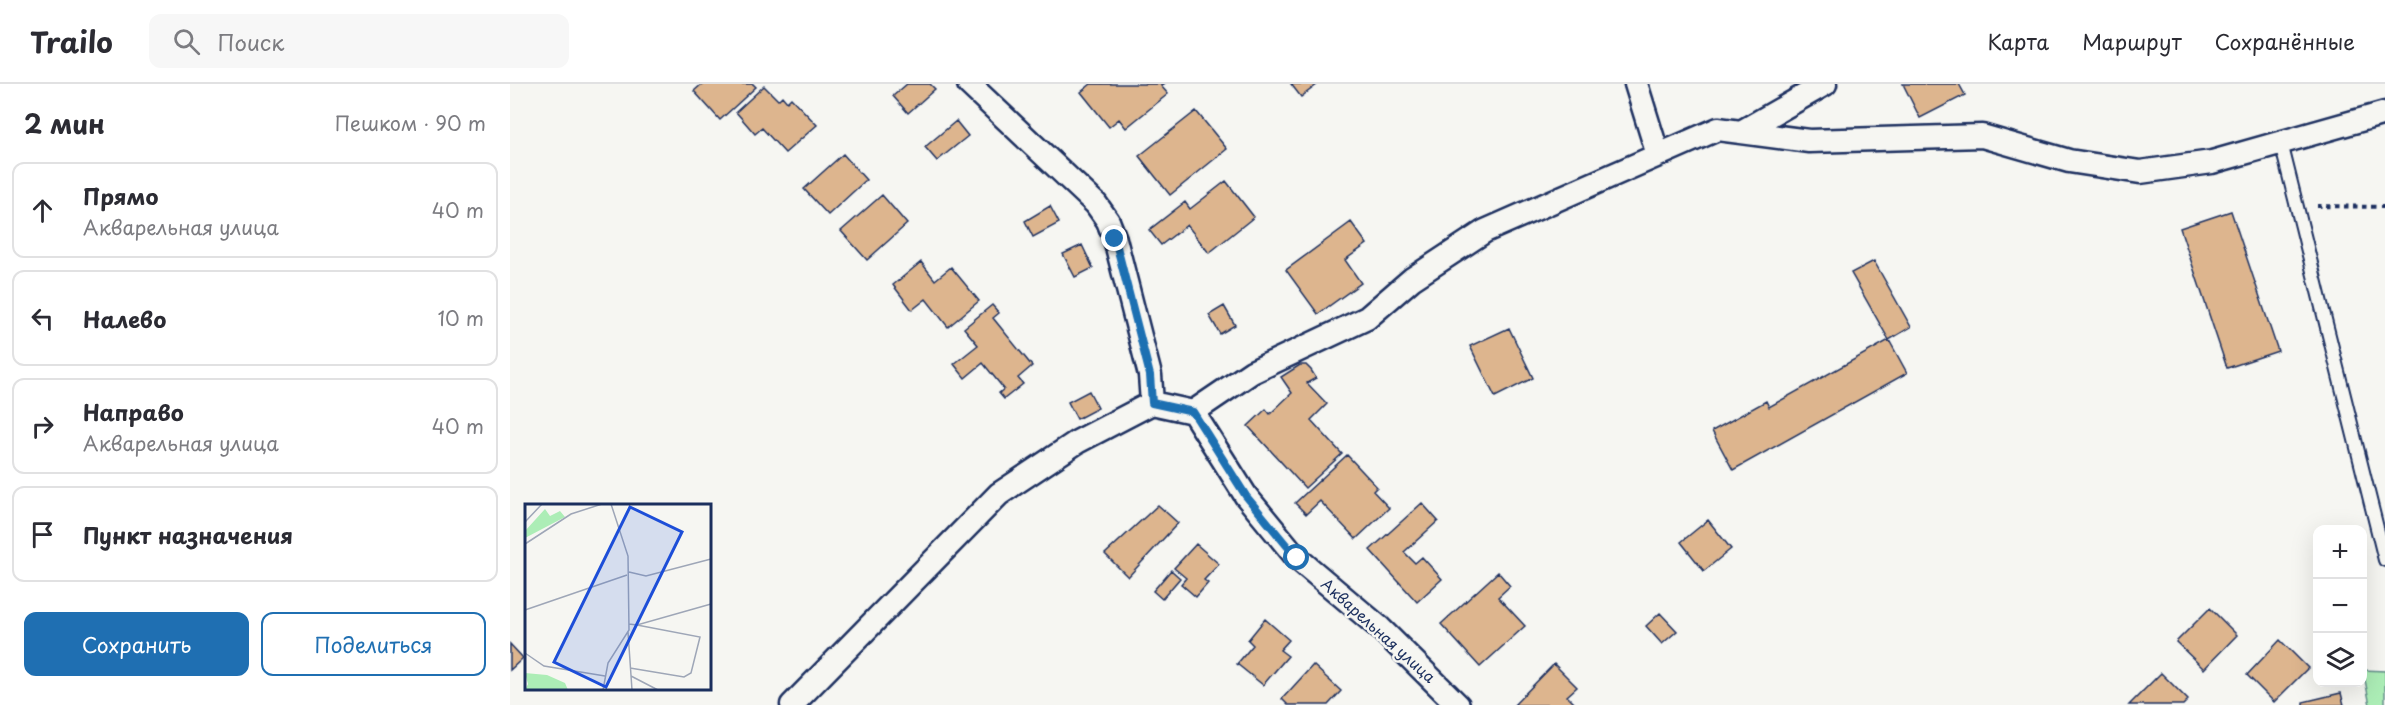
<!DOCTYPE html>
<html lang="ru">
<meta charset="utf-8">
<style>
body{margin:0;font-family:"Playpen Sans",sans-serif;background:#f7f7f7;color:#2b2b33}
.controls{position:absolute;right:18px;bottom:18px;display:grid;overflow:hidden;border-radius:12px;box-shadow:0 6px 24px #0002}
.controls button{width:54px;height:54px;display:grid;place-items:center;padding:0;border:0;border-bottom:2px solid #e1e1e2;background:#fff;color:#2b2b33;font:30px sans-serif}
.stop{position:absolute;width:18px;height:18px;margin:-14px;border:4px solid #1f6fb2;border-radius:50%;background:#fff}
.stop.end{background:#1f6fb2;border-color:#fff;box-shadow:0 2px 6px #0008}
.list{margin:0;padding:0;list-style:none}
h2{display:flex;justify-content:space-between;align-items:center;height:78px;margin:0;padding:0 24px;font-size:26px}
h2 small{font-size:20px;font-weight:400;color:#7c7c81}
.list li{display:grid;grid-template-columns:39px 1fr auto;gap:18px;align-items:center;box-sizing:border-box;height:96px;margin:0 12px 12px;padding:0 12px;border:2px solid #e1e1e2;border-radius:12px}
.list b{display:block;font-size:22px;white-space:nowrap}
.list p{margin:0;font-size:20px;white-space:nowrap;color:#7c7c81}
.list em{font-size:20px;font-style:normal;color:#7c7c81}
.actions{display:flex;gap:12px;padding:18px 24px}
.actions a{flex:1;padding:14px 0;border:2px solid #1f6fb2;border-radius:12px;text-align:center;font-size:21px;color:#1f6fb2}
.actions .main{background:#1f6fb2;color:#fff}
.icon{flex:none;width:33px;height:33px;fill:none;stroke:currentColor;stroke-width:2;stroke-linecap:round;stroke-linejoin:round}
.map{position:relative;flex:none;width:1875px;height:621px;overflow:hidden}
header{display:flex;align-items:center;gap:36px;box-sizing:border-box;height:84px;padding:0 30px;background:#fff;border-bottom:2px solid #e1e1e2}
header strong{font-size:28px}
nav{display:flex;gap:33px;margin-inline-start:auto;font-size:21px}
.search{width:420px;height:54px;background:#f7f7f7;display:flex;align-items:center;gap:15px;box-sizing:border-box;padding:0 21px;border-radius:12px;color:#7c7c81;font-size:22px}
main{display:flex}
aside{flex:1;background:#fff}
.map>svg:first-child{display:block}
.green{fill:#acedb6;stroke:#648e8a;stroke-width:1.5}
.building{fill:#ddb58e;stroke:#1b2f5e;stroke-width:1.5}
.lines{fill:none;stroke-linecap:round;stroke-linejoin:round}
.lane-casing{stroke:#1b2f5e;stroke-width:16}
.street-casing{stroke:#1b2f5e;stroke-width:27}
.path{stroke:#1b2f5e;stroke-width:4;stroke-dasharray:4.5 4.5;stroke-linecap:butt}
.lane{stroke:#f6f6f2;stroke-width:12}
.street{stroke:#f6f6f2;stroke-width:22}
.route{stroke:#1f6fb2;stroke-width:8}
.labels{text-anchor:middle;stroke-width:5;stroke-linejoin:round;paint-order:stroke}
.street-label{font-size:15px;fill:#1b2f5e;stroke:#f6f6f2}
.inset-road{fill:none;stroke:#9ea6b7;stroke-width:1.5}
.view{fill:#1d4ed8;fill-opacity:0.15;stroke:#1d4ed8;stroke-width:3}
.inset-edge{fill:none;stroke:#1b2f5e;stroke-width:3}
</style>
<header>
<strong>Trailo</strong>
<div class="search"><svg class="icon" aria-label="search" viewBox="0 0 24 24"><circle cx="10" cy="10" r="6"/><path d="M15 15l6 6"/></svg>Поиск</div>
<nav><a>Карта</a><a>Маршрут</a><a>Сохранённые</a></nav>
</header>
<main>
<aside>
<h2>2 мин<small>Пешком · 90 m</small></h2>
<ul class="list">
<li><svg class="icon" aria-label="ahead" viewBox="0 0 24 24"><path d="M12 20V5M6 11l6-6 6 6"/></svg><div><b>Прямо</b><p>Акварельная улица</p></div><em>40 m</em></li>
<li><svg class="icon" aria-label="left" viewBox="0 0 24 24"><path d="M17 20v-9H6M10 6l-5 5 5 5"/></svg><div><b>Налево</b></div><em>10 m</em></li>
<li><svg class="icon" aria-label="right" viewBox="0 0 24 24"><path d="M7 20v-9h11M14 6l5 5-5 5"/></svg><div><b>Направо</b><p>Акварельная улица</p></div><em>40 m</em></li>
<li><svg class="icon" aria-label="arrive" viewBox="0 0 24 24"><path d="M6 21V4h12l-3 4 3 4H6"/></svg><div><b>Пункт назначения</b></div></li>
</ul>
<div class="actions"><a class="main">Сохранить</a><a>Поделиться</a></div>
</aside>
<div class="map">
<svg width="1875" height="621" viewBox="0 0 1875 621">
<rect width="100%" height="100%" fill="#f6f6f2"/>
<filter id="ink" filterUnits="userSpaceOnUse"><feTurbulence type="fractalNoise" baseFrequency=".0167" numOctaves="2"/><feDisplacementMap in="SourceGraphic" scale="12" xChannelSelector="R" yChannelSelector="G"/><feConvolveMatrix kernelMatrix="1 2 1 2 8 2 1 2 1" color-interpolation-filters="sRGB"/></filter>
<g filter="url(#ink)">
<path class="green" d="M1853,586L1875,587V621H1860Z"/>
<path class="building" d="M192,0H243L246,3L210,36L184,7Z
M397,0H420L425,5L398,29L383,12Z
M581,0H654L651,2L658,10L616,44L609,35L599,43L571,8Z
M781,0H808L791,13Z
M1393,0H1449L1455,11L1410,34Z
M254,2L268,16L272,12L277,18L281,14L307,41L275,69L252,44L245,50L226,28Z
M686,27L717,65L660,111L629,72Z
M446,37L458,52L427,77L415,63Z
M333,70L356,96L318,131L294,105Z
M716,97L744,133L699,169L677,141L651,161L639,146L675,118L680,125Z
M372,111L397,140L357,176L331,147Z
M540,122L549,139L523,153L515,137Z
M1721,127L1768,267L1717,284L1670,144Z
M841,138L857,160L835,176L851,199L808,230L776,186Z
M572,161L583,184L565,193L553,170Z
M1364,177L1401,243L1379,256L1341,189Z
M411,178L425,196L441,183L469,217L438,243L416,215L402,226L383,201Z
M482,221L489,229L483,234L522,282L508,294L513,300L494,315L489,309L494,305L473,279L455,294L444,280L468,261L454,244Z
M714,222L725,241L710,250L699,231Z
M999,244L1023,294L985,313L960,262Z
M1379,256L1397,289L1223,386L1202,347L1256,317L1259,323Z
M790,281H796L801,286L806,294L797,299L817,320L801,336L832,370L795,404L738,342L756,325L760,330L782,309L771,293Z
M579,307L588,324L567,335L558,318Z
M837,371L867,403L863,407L879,424L846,455L810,417L796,430L785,419Z
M912,419L928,437L894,468L905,479L912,473L932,495L907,518L860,466Z
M648,421L668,439L618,493L595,470Z
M1198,436L1221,465L1194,487L1171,458Z
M686,460L709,480L694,496L698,499L686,513L671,500L676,494L664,484Z
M661,486L670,494L652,515L643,507Z
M988,488L1000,502L988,513L1015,542L970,583L931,540Z
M1700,524L1727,551L1694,585L1666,558Z
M1150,529L1167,547L1152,560L1136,542Z
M755,535L779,556L770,566L778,572L753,601L727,580L743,561L738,556Z
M1770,556L1798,584L1764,618L1737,591Z
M0,560L13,574L0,586Z
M1044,580L1067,603L1057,612L1066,621H1004Z
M803,581L831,607L818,621H778L772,615Z
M1651,589L1678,616L1673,621H1619Z
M1831,609L1834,621H1793V618Z"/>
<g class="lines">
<defs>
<path id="lane" d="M1771,59L1875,476"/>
<path id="street" d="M459,0L586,120L598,137L605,155L640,291L642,319
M1126,0L1148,71
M1231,48L1315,0
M683,328L736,412L787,474L870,544L948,621
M282,621L489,410L567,358L642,319L683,328L742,288L857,234L902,195L975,147L1208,45L1299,57L1472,52L1559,77L1630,88L1702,78L1875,29"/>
</defs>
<use href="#lane" class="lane-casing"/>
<use href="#street" class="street-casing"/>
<path class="path" d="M1807,122L1875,123"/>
<use href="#lane" class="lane"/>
<use href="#street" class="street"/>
</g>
</g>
<g class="lines" filter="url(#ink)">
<path class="route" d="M605,155L640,291L642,319L683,328L736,412L787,474"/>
</g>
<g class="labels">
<g class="street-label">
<text transform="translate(868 547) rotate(42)" y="5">Акварельная улица</text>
</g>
</g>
<g transform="translate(15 420)">
<rect width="186" height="186" fill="#f6f6f2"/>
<path d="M20,5L25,12L35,7L40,13L0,34V27ZM0,169L22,171L40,179L43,186H0L3,180Z" fill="#acedb6"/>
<path class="inset-road" d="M0,18L17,0M0,40L46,10L77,0M104,68L121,72L186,55M0,106L102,71M104,120L112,121L186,100M103,128L107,186M0,149L19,162L80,172M105,164L159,173L166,169L175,133L112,121M106,172L133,186M78,186L83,159L104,126L103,52L86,0"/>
<path class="view" d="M105,3L157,28L81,183L29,158Z"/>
<rect width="186" height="186" class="inset-edge"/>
</g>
</svg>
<div class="controls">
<button>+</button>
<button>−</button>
<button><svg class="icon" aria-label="layers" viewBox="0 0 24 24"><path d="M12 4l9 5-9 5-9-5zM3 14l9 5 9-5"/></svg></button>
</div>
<div class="stop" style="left:787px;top:474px"></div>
<div class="stop end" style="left:605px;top:155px"></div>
</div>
</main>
